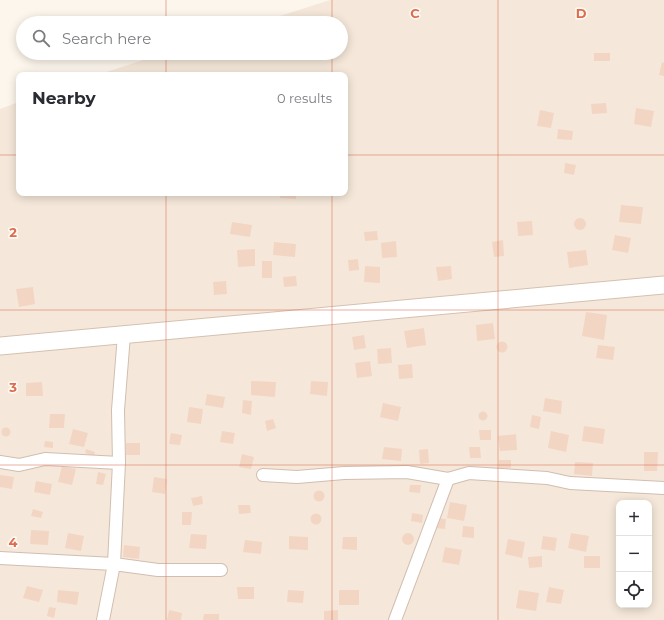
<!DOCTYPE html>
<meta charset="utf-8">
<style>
body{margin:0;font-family:Montserrat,sans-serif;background:#f7f7f7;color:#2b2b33}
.controls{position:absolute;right:12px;bottom:12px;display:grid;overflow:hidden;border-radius:8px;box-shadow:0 2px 10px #0003}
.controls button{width:36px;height:36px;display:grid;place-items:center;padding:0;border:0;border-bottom:1px solid #e1e1e2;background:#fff;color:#2b2b33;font:20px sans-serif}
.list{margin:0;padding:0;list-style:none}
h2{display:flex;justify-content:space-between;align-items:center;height:52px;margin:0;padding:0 16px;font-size:17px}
h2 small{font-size:13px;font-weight:400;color:#7c7c81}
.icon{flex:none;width:22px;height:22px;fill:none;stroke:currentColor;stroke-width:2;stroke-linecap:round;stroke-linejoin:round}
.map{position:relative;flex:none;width:664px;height:620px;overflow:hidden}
.search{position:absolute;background:#fff;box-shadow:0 2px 10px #0003;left:16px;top:16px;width:332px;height:44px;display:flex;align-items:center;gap:10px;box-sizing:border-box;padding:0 14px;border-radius:22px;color:#7c7c81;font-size:15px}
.panel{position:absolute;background:#fff;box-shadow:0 2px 10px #0003;left:16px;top:72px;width:332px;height:124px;border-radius:8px}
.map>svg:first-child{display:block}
.residential{fill:#f5e8da;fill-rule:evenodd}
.building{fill:#f3d5c3}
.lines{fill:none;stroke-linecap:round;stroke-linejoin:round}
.minor-casing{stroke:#d1beb0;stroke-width:14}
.secondary-casing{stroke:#d6c0b0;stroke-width:19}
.minor{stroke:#fff;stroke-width:12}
.secondary{stroke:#fff;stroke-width:17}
.grid{fill:none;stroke:#dc6d51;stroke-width:1;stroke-opacity:0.55}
.grid-label{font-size:13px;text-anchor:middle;font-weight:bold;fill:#dc6d51;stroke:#fffaf3;stroke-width:3;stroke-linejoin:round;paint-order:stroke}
</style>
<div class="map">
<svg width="664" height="620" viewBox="0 0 664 620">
<rect width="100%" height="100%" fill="#fdf6ec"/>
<path class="residential" d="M330,0H664V620H0V109L19,102V193H345V75H97L165,53H341V23H258ZM619,503H649V605H619Z"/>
<path class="building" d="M594,53H610V61H594Z
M662,62L664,63V76L659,75Z
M606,103L607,113L592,114L591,104Z
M636,108L654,111L651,127L634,124Z
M540,110L554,113L551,128L537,126Z
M558,129L573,131L572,140L557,139Z
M565,163L576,165L574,175L564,173Z
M281,193H296V199L280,198Z
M621,205L643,207L641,224L619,222Z
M574 224a6 6 0 1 1 12 0a6 6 0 1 1-12 0Z
M532,221L533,235L518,236L517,222Z
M232,222L252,225L250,237L230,234Z
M377,231L378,240L365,241L364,232Z
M615,235L631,238L628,253L612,250Z
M503,240L504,256L494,257L492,242Z
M396,241L397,257L382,258L381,243Z
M274,242L296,244L295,257L273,255Z
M255,249V266L238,267L237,250Z
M586,250L588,265L569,268L567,252Z
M358,259L359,270L349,271L348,260Z
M262,261H272V278H262Z
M365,266L380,267V283L364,282Z
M451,266L452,279L438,281L436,267Z
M296,276L297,286L284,287L283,277Z
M226,281L227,294L214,295L213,282Z
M33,287L35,304L19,307L16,289Z
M586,312L607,315L604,340L582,336Z
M493,323L495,339L477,341L476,325Z
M424,328L426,345L407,348L404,331Z
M364,335L366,348L354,350L352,337Z
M496.5 347a5.5 5.5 0 1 1 11 0a5.5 5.5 0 1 1-11 0Z
M598,345L615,347L613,360L596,358Z
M391,348L392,363L378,364L377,349Z
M370,361L372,376L357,378L355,363Z
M412,364L413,378L399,379L398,365Z
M251,381L276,382L275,397L251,395Z
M311,381L328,382L327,396L310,394Z
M42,382L43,396H26V383Z
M207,394L225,397L223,408L205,405Z
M545,398L562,401L561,414L543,411Z
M243,400L252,401L251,415L242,413Z
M383,403L401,407L398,421L380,417Z
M189,407L203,409L201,424L187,422Z
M478.5 416a4.5 4.5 0 1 1 9 0a4.5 4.5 0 1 1-9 0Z
M50,414H65L64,428H49Z
M532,415L541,417L539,429L530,427Z
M273,419L276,428L267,431L265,421Z
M584,426L605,429L603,444L582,441Z
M1.5 432a4.5 4.5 0 1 1 9 0a4.5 4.5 0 1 1-9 0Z
M73,429L88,433L84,447L69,444Z
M479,430H491V440H480Z
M222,431L235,433L233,444L220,442Z
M551,431L569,435L566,452L548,448Z
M171,433L182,435L180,445L169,444Z
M516,434L517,450L500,451L498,436Z
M45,441L53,442V448L44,447Z
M126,443H140V455H126Z
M384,447L402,449L401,461L382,459Z
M469,447H480L481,458H470Z
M86,449L95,452L94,456L85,453Z
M428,449L429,463L420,464L419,450Z
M644,452H658L657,471H644Z
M242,454L254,457L251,469L239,467Z
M499,460H511V468H499Z
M575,462L593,463L592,476L574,474Z
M62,466L76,469L72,485L58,482Z
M98,472L106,474L103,485L96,484Z
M0,475L14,477L12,489L0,487Z
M154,477L167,479L165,494L152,492Z
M36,481L52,484L50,495L34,492Z
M410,485H421L420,493L409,492Z
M313.5 496a5.5 5.5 0 1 1 11 0a5.5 5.5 0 1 1-11 0Z
M202,496L203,504L193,506L191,498Z
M450,502L467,505L464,521L447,518Z
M238,505H250L251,513L239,514Z
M33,509L43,512L41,518L31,516Z
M182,512H192L191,525H182Z
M412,513L423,515L422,523L411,521Z
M310.5 519a5.5 5.5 0 1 1 11 0a5.5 5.5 0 1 1-11 0Z
M436,518L446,519L445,529L435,528Z
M463,526L474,527V538L462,537Z
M31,530L49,531L48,545L30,544Z
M402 539a6 6 0 1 1 12 0a6 6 0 1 1-12 0Z
M68,533L84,536L81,551L65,548Z
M571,533L589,536L586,552L568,548Z
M191,534L207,535L206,549L189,548Z
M289,536L308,537V550L289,549Z
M543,536L557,538L555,551L541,549Z
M343,537H357V550L342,549Z
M508,539L525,542L522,558L505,554Z
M245,540L262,542L261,554L243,552Z
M124,545L140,547L139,559L123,557Z
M445,547L462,550L459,565L442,562Z
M542,556V567L529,568L528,557Z
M584,556H600V568H584Z
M27,586L43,590L39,602L23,598Z
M237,587H254V599H238Z
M549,587L564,590L561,604L546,602Z
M58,590L79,592L77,605L57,602Z
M288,590L304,591L303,603L287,602Z
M339,590H359V605H339Z
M519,590L539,593L536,611L516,608Z
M49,607L56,608L54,618L47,616Z
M169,610L182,613L181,620H167Z
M338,610V620H324V611Z
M204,614H219V620H203Z"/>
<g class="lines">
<defs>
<path id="minor" d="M0,462L19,465L45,459L119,463
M263,475L297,477L344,473L407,472L448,479L469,473L547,478L570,483L664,488
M0,558L114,564L158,570H221
M103,620L114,564L119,463L118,410L124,335
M395,620L448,479"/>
<path id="secondary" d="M0,346L664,285"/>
</defs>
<use href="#minor" class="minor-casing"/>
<use href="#secondary" class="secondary-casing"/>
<use href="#minor" class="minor"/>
<use href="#secondary" class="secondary"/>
</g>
<path class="grid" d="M166,0V23M332,0V23M498,0V620M166,53V75M332,53V75M0,155H19M345,155H664M166,193V620M332,193V620M0,310H664M0,465H664"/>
<g class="grid-label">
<text x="415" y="18">C</text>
<text x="581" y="18">D</text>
<text x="13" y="237">2</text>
<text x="13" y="392">3</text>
<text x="13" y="547">4</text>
</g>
</svg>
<div class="controls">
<button>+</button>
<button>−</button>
<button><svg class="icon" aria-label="locate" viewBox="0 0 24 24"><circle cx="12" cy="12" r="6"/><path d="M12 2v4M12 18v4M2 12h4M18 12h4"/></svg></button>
</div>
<div class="search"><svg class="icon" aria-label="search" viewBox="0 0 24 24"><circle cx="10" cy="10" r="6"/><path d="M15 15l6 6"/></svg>Search here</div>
<section class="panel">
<h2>Nearby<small>0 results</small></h2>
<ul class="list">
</ul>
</section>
</div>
